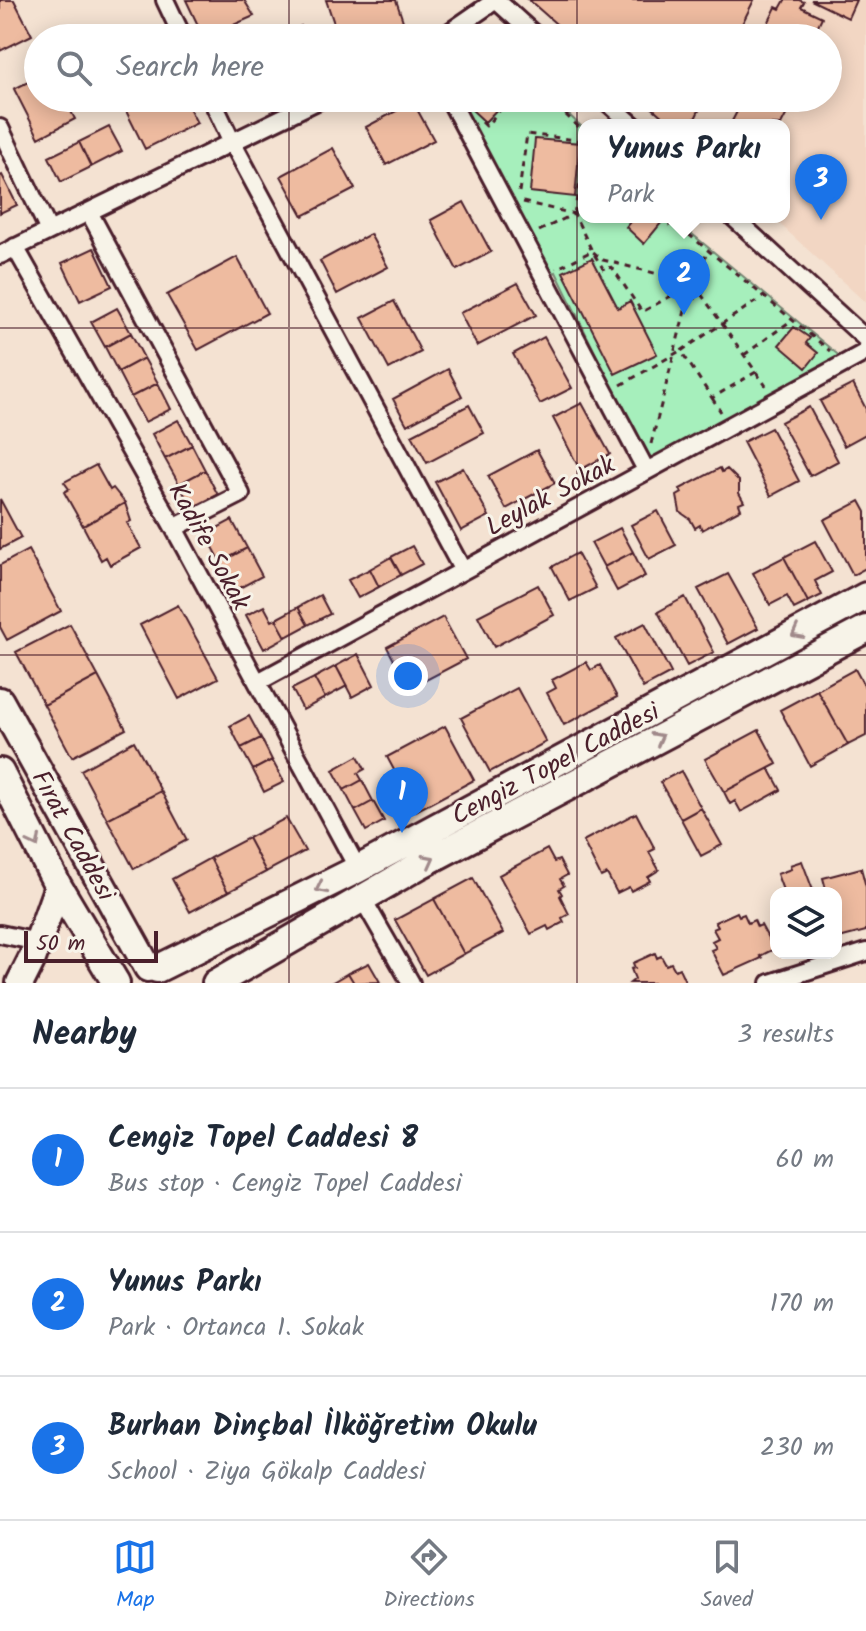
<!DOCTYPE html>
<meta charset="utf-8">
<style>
body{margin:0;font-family:Kalam,sans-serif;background:#f6f6f7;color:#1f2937}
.controls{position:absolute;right:24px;bottom:24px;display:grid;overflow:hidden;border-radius:16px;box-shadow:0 4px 20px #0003}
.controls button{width:72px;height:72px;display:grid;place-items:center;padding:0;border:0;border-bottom:2px solid #e0e1e3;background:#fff;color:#1f2937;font:40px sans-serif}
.scale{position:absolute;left:24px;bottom:20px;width:134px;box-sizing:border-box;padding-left:8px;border:4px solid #4a1f2b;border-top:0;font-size:22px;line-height:28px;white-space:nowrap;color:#4a1f2b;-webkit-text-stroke:6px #f7f3e8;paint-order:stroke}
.you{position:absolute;left:408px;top:676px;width:28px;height:28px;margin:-20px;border:6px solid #fff;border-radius:50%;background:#1a73e8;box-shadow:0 0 0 12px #1a73e833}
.badge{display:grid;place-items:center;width:52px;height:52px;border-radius:50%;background:#1a73e8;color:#fff;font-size:26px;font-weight:700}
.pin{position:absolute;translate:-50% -66px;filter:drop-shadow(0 2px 4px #0008)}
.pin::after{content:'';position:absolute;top:42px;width:28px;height:24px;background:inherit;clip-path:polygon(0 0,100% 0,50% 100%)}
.popup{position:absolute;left:578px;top:119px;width:212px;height:104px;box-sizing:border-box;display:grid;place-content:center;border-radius:16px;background:#fff;filter:drop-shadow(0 2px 6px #0005);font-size:26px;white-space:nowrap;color:#747a83}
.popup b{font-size:30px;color:#1f2937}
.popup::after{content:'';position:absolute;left:50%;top:100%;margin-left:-16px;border:16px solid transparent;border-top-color:#fff}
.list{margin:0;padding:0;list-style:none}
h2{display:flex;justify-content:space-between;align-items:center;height:104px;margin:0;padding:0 32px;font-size:34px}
h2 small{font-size:26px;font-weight:400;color:#747a83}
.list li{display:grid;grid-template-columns:52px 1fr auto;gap:24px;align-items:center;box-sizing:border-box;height:144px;padding:0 32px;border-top:2px solid #e0e1e3}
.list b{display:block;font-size:30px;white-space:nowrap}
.list p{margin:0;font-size:26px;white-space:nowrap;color:#747a83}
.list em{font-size:26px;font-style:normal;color:#747a83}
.icon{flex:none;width:44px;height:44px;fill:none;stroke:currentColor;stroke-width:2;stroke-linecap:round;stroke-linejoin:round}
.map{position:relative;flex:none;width:866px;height:983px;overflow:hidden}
.search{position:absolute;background:#fff;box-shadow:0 4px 20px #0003;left:24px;right:24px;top:24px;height:88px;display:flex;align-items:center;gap:20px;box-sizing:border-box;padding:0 28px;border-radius:44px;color:#747a83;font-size:30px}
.sheet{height:536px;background:#fff}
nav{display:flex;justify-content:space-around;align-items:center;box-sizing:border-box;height:112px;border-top:2px solid #e0e1e3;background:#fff;font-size:22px;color:#747a83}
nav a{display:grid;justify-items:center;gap:4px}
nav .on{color:#1a73e8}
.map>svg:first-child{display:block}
.built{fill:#f2d6c3}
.green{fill:#a6efbc;stroke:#788774;stroke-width:2}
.building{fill:#eebba0;stroke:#4a1f2b;stroke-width:2}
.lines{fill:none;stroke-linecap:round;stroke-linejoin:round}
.minor-casing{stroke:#4a1f2b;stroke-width:22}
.primary-casing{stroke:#4a1f2b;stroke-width:32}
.path{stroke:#4a1f2b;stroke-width:3;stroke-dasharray:6 6;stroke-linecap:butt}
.minor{stroke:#f7f3e8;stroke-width:16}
.primary{stroke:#f7f3e8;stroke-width:26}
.oneway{stroke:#a0898a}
.grid{fill:none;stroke:#4a1f2b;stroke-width:2;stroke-opacity:0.55}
.labels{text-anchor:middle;stroke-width:6;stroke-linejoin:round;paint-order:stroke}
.street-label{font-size:26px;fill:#4a1f2b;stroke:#f7f3e8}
</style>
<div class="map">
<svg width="866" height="983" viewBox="0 0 866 983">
<rect width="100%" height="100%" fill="#f4e2d2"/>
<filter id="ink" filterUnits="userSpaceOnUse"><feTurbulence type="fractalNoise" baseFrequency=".0125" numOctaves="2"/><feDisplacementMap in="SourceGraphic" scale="16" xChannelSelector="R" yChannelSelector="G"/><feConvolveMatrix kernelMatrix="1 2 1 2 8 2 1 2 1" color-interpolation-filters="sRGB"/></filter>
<g filter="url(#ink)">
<path class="built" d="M754,0H866V303L772,217H784V125H692L705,98H828V38H735Z"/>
<path class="green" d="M453,98H551L584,129V217H662L669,223L675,220L842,358L647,465L598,375L604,371L556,272L545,276Z"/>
<path class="building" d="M0,0H14L32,35L0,51Z
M186,0H244L254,16L204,38Z
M326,0H396L403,21L353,38H339Z
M529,0H754L735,38H572Z
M785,0H799L804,2L801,7L822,17L812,38H761L776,7L780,9Z
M811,0H856L848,18Z
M301,26L307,38H276Z
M38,77V98H64L75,119L39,138L14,89Z
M147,98H184L197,123L145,149L125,109Z
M481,98H498L503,103L485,122L471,109Z
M641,98H705L692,125H672Z
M744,98H795L781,125H730Z
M413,102L434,140L386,165L366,127Z
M109,127L122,151L91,167L79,142Z
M535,139L580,143L575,197L530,192Z
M79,142L91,167L61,182L49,157Z
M333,148L355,189L303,216L281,176Z
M2,175L17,205L0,213V176Z
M464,202L491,252L457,270L431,220Z
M634,217H656L662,222L644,244L626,227Z
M370,234L388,267L337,294L320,261Z
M94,248L112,286L80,301L62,263Z
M237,257L267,313L198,350L167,295Z
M592,258L618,308L630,301L657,354L615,374L563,272Z
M518,283L536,315L477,346L460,313Z
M394,301L421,352L389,369L362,318Z
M117,308L131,333L105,347L91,322Z
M794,327L810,338L806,343L818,353L806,368L779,345Z
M131,333L144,358L118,372L105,347Z
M544,337L572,388L540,404L513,354Z
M144,358L158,383L131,397L118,372Z
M448,369L462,396L407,425L393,399Z
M158,383L171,409L145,422L131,397Z
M853,384L866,409V434L844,446L820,401Z
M582,403L610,454L580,470L553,418Z
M469,405L484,433L427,463L412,435Z
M809,407L838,461L810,476L781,422Z
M178,420L192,445L165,459L152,434Z
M771,428L799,481L771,496L743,442Z
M192,445L205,470L179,484L165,459Z
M537,450L555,483L506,509L488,476Z
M96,465L110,490L113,488L125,503L83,526L64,492L69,489L64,482Z
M463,468L489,516L461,531L435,482Z
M720,468L722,472L727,469L739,481V493L744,502L739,504L741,509L702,530L700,525L695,528L690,519L680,512L677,496L682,493L680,489Z
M205,470L218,495L192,509L179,484Z
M0,499L21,538L0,549Z
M860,501L866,512V568L853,575L824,520Z
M125,503L131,521L127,523L141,548L110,565L106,557L101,560L83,526Z
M658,511L676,545L649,559L631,525Z
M232,520L247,548L221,562L206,534Z
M620,528L633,552L604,567L591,543Z
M815,541L832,572L815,581L822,595L808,602L784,557Z
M412,546L422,564L401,575L391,557Z
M247,548L262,576L236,590L221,562Z
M28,550L61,611L7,640L0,627V565Z
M633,552L645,576L617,591L604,567Z
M577,553L596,588L570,601L552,567Z
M391,557L401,575L379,587L370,569Z
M784,557L808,602L794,609L787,596L770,605L753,573Z
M370,569L379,587L358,598L348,580Z
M728,574L758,628L728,644L698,589Z
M538,585L554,615L494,647L478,616Z
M320,595L330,614L308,625L298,607Z
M685,597L714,652L687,666L658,612Z
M178,605L218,678L179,699L140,625Z
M264,606L272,621L276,619L286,637L264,649L246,615Z
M298,607L308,625L286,637L276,619Z
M443,617L466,659L409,689L387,647Z
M645,623L671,673L643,688L616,638Z
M70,624L98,676L44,705L16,652Z
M358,654L374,685L352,697L336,666Z
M586,662L591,670L600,665L617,697L564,725L547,693L556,688L552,680Z
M336,666L347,686L325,698L314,678Z
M855,669L866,689V736L848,745L817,690Z
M98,676L126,729L72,757L44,705Z
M314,678L325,698L303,710L292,689Z
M517,688L546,742L490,772L461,718Z
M817,690L848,745L810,766L780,710Z
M249,716L261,738L241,748L230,726Z
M445,726L474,780L416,811L387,757Z
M759,730L777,764L724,792L705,759Z
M261,738L272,760L253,770L241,748Z
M134,741L161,791L107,819L81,770Z
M358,756L365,769L358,773L362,780L344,790L333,770Z
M272,760L284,782L264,792L253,770Z
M769,768L781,790L741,812L735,801L730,804L724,792Z
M681,771L701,808L681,819L660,782Z
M362,780L373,801L355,811L344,790Z
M161,791L187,840L134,869L107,819Z
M373,801L384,821L366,831L355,811Z
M701,808L722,845L701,856L681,819Z
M636,813L655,849L649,852L659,870L648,877L650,881L631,891L629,887L617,893L607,874L601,877L583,841Z
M286,818L305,851L266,872L248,838Z
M248,838L266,872L228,892L210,858Z
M547,849L554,862L559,860L567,875L560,879L564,886L559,889L562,894L560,896L569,914L562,918L564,922L549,930L547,926L531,934L499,875Z
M210,858L228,892L190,912L172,879Z
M802,861L814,893H784L777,874L791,869L790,865Z
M861,868L866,887V931L839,938L836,925V893H827L823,878Z
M473,878L503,933L464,954L434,899Z
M434,899L464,954L426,975L395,920Z
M737,912L739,916L744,914L748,923L754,920L757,927L761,925L774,949L760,956L762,958L724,975L711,950L716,948L712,941L718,938L713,929L718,927L715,922Z
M655,953L657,958L661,956L666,965L671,963L675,970L679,968L686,983H630L635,979L631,969L635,968L633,963Z
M369,963L380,982L354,983L348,973Z
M348,973L354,983H331Z"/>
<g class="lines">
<defs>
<path id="minor" d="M165,0L183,38
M496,0L538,38
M441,38L496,0
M211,98L232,142L462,569
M449,98L646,470
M603,98L633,125
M0,128L49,231
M89,212L241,494L174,528
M733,217L866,339
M15,247L174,528L358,869
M0,255L323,98
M258,682L866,352
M361,896L411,983
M0,934L38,942
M770,983L866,952"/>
<path id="primary" d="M0,701L148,968
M0,772L58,886L116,983
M157,969L358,869L866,596
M20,983L32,959L58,886
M216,983L420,865L866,629"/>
</defs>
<use href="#minor" class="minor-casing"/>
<use href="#primary" class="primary-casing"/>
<path class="path" d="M548,98L584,132
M506,103L550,100
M482,122L486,126L506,103L501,98
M584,160V144
M519,192L527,134L584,141
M523,202L574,214L584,207
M574,214L584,160
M660,217L669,225L675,223L830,351
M539,231L574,214L592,251L556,269
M677 285a14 14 0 1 1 28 0a14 14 0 1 1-28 0Z
M701,273L707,250
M678,279L603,260L592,251L604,270L612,267L642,312L678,292
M701,294L766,386
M744,355L792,320
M756,372L712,398L681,351L764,296
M621,385L680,351
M712,398L721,412
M651,444L688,299"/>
<use href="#minor" class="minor"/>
<use href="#primary" class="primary"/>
</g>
<defs><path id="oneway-chevron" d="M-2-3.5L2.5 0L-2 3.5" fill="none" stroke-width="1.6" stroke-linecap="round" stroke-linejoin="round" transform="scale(2)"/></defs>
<g class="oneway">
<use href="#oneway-chevron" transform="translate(797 633) rotate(152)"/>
<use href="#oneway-chevron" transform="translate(658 738) rotate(-28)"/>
<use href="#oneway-chevron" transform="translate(35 842) rotate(63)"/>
<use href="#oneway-chevron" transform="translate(429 860) rotate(-28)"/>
<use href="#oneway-chevron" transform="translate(321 888) rotate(154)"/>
</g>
</g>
<path class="grid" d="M289,0V38M577,0V38M289,98V983M577,98V983M0,328H866M0,655H866"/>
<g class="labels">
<g class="street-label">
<text transform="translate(550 495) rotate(-28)" y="9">Leylak Sokak</text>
<text transform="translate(210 546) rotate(61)" y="9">Kadife Sokak</text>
<text transform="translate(555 763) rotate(-28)" y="9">Cengiz Topel Caddesi</text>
<text transform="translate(74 835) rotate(61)" y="9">Fırat Caddesi</text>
</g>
</g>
</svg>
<div class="controls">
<button><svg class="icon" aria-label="layers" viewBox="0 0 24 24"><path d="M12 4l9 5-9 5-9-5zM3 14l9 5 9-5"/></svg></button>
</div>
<div class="scale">50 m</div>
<div class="you"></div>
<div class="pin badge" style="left:402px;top:833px">1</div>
<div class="pin badge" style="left:684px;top:315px">2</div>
<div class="popup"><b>Yunus Parkı</b>Park</div>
<div class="pin badge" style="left:821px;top:220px">3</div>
<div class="search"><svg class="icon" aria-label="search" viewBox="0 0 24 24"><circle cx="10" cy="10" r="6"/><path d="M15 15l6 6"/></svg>Search here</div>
</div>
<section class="sheet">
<h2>Nearby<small>3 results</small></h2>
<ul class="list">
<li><span class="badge">1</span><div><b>Cengiz Topel Caddesi 8</b><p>Bus stop · Cengiz Topel Caddesi</p></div><em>60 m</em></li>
<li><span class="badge">2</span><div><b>Yunus Parkı</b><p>Park · Ortanca 1. Sokak</p></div><em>170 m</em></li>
<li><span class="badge">3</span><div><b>Burhan Dinçbal İlköğretim Okulu</b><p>School · Ziya Gökalp Caddesi</p></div><em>230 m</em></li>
</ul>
</section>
<nav>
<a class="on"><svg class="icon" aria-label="map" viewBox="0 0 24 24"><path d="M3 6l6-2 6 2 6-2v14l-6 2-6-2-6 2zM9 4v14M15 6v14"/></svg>Map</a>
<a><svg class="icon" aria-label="directions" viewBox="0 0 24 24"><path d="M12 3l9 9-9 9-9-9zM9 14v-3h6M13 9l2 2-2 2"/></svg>Directions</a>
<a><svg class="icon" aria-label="saved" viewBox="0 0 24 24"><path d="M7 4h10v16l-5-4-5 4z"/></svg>Saved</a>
</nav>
